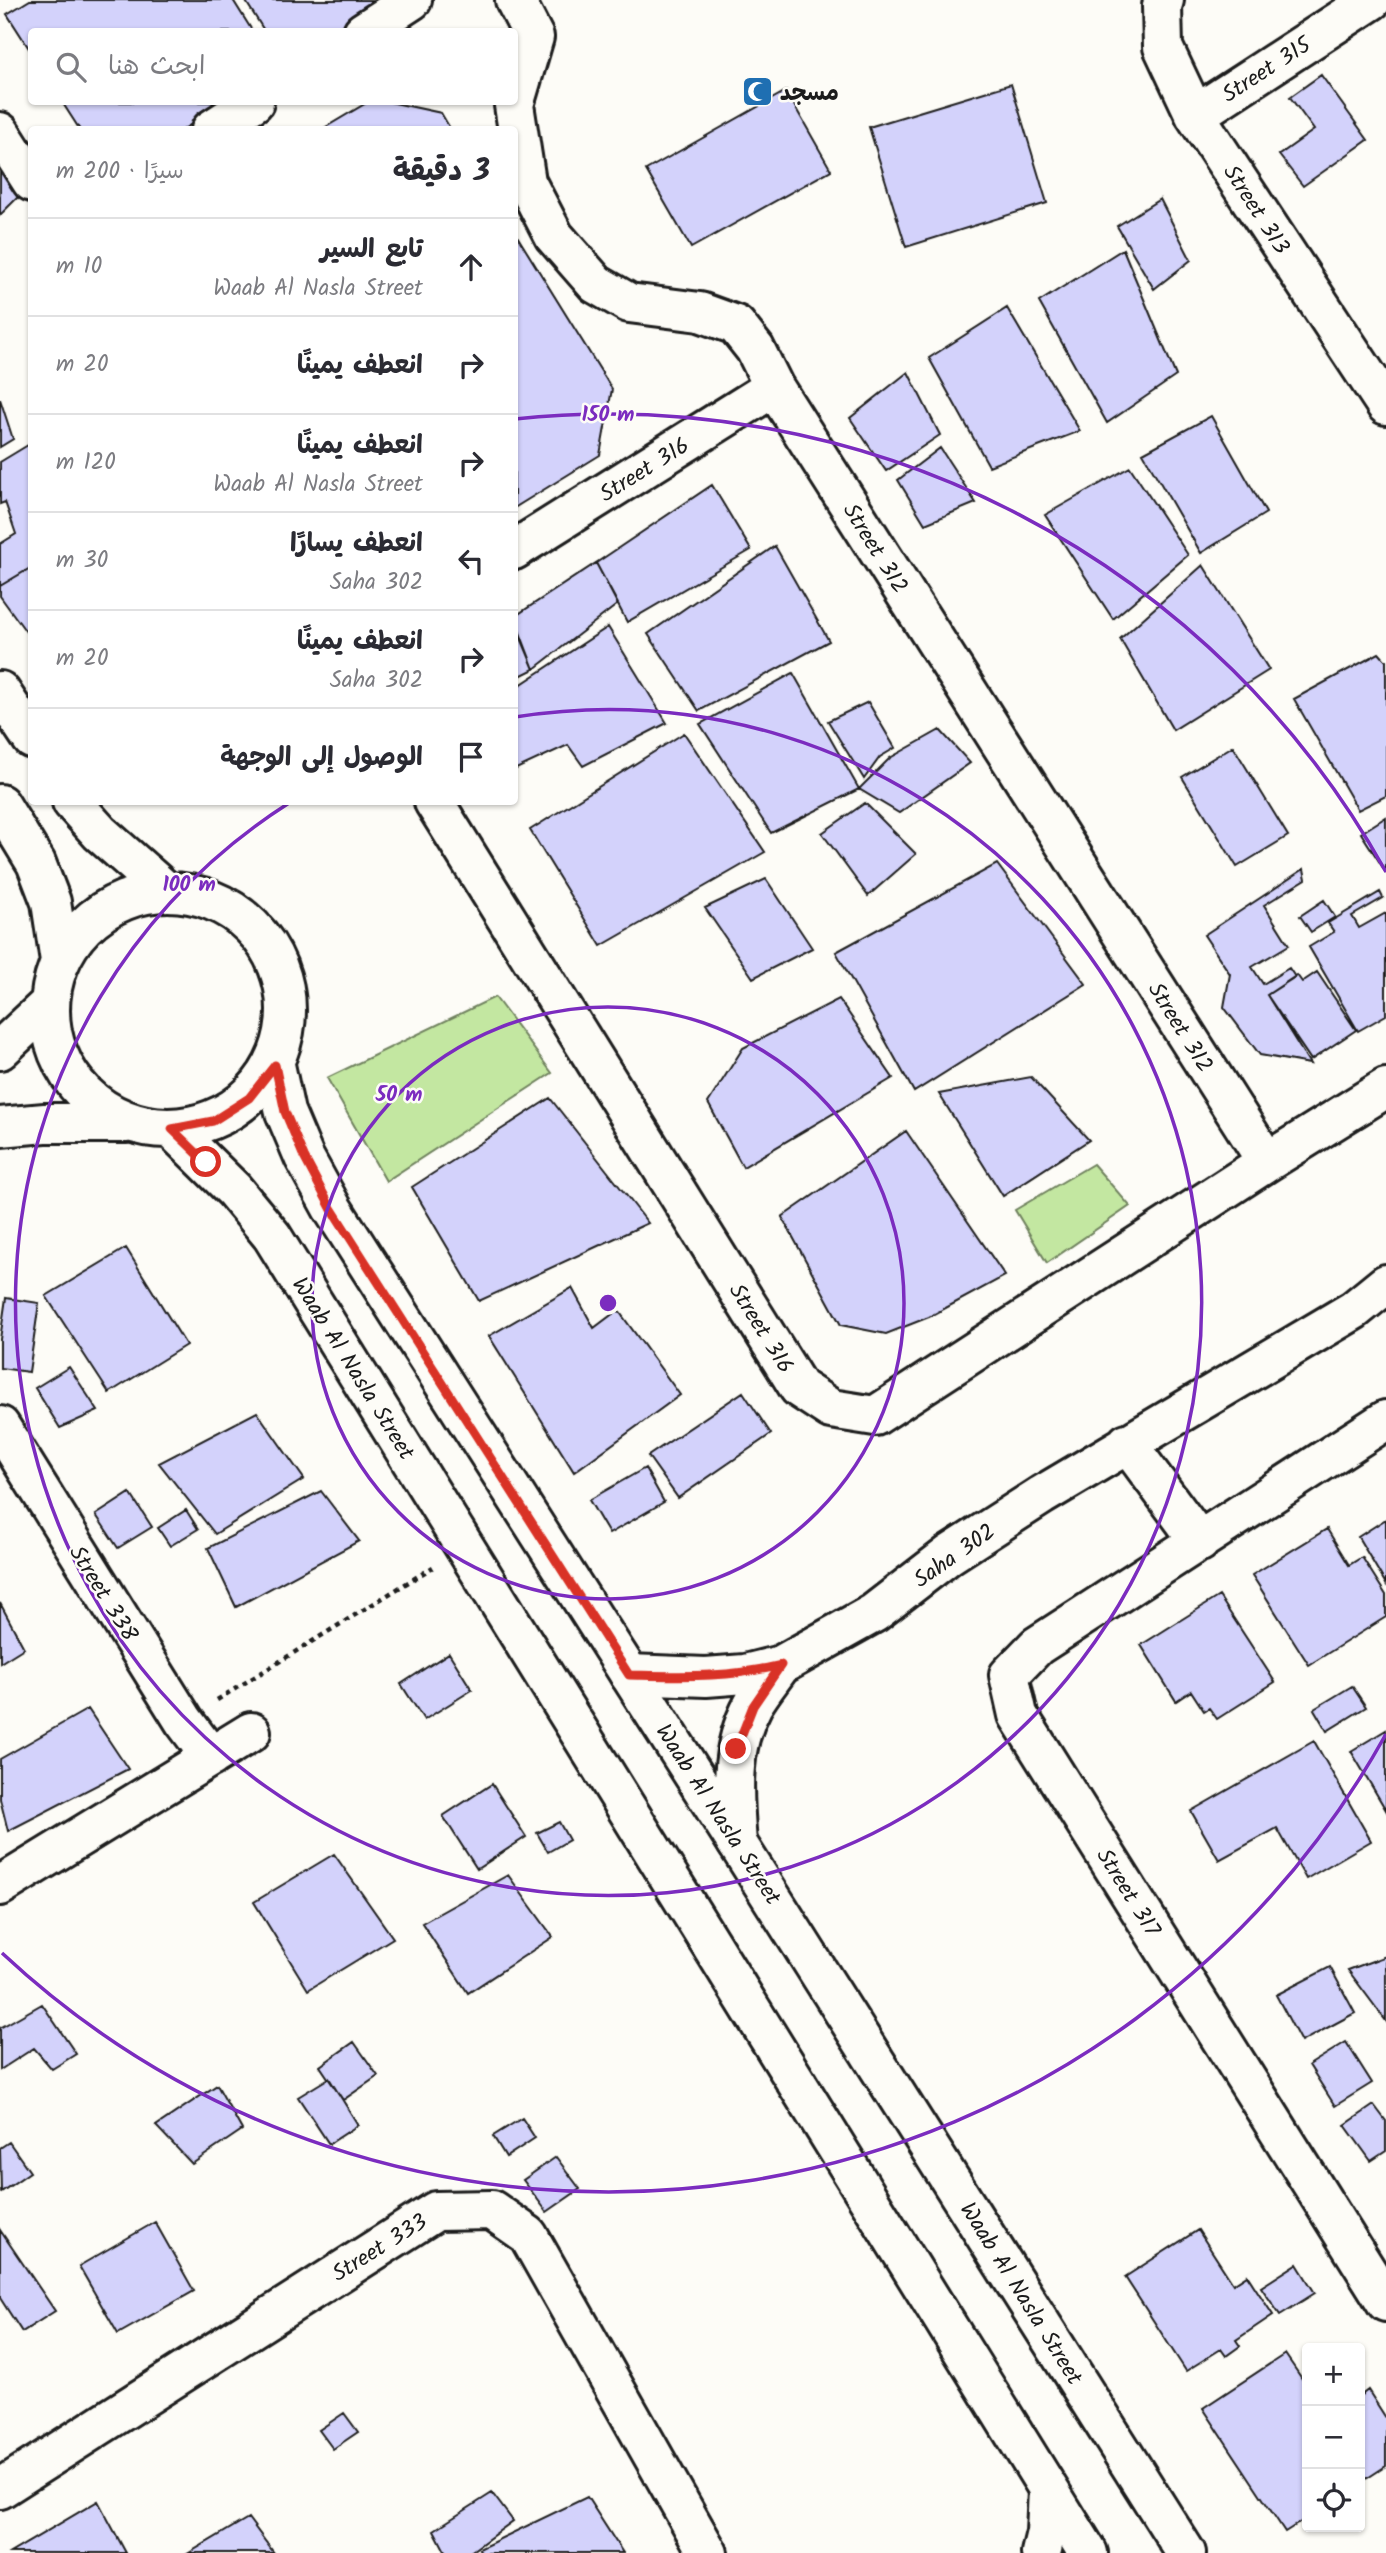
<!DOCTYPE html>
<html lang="ar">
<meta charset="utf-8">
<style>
body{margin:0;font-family:Kalam,"Playpen Sans Arabic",sans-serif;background:#f2f2f3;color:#2b2b33;direction:rtl}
.controls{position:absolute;right:21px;bottom:21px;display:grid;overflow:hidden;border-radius:7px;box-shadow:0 2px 5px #0004}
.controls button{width:63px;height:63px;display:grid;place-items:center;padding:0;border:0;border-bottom:2px solid #e1e1e2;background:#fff;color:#2b2b33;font:35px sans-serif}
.stop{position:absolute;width:21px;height:21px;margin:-16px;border:5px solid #d93025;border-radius:50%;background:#fff}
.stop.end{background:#d93025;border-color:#fff;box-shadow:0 2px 7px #0008}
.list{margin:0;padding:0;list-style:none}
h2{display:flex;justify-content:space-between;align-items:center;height:91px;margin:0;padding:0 28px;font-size:30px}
h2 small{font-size:23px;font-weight:400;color:#7c7c81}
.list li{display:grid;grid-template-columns:46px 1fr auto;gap:21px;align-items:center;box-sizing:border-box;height:98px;padding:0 28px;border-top:2px solid #e1e1e2}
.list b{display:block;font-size:26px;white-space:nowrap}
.list p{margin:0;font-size:23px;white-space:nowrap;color:#7c7c81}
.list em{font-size:23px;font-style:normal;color:#7c7c81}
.icon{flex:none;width:38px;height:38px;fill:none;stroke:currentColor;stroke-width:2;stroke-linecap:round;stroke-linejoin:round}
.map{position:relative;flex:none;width:1386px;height:2553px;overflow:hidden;direction:ltr}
.search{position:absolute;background:#fff;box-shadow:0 2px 5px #0004;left:28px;top:28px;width:490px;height:77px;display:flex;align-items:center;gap:18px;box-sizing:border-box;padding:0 24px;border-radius:7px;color:#7c7c81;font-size:26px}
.panel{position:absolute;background:#fff;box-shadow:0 2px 5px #0004;left:28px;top:126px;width:490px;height:679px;border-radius:7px;direction:rtl}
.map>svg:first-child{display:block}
.green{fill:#c3e7a1;stroke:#70825e;stroke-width:2}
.building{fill:#d3d2fb;stroke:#1c1c1c;stroke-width:2}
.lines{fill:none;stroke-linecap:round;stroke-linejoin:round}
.street-casing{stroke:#1c1c1c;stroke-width:44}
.secondary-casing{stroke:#1c1c1c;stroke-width:44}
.path{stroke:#1c1c1c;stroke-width:4.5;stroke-dasharray:5 5;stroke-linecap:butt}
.street{stroke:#fdfcf7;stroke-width:38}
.secondary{stroke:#fdfcf7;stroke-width:38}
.route{stroke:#d93025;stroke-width:9}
.ring{fill:none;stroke:#7b2cbf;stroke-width:3.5}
.labels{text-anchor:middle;stroke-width:5;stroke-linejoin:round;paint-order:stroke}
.street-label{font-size:23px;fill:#1c1c1c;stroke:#fdfcf7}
.poi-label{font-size:23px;font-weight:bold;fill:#1c1c1c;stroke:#fdfcf7;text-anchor:start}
.centre{fill:#7b2cbf;stroke:#fdfcf7;stroke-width:3.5}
.ring-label{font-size:21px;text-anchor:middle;font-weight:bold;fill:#7b2cbf;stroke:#fdfcf7;stroke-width:5;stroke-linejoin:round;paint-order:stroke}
</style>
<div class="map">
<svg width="1386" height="2553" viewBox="0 0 1386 2553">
<rect width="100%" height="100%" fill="#fdfcf7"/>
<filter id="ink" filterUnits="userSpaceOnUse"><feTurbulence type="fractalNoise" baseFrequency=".0143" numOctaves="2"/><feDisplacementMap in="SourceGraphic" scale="14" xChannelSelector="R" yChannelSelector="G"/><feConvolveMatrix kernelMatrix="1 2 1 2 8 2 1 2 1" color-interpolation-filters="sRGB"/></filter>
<g filter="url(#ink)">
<path class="green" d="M495,997L552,1073L386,1181L327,1078Z
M1093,1164L1130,1206L1047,1263L1015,1210Z"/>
<path class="building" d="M30,0H233L253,32H32V53L7,14Z
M245,0H386L343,32H265Z
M1321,75L1368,140L1303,186L1279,155L1314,130L1290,97Z
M1011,84L1047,203L906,247L869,127Z
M786,91L831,170L691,248L646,170Z
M62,102H226L182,130H80Z
M368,102H390L441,113L451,130H321Z
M0,166L18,197L0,215Z
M1160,199L1191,260L1154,289L1117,226Z
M514,231L612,389L600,455L514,508Z
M1123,249L1176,376L1107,423L1039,302Z
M1007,308L1080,431L989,466L929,358Z
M908,372L940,435L886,471L850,418Z
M0,399L13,439L0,447Z
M1211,416L1266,513L1201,553L1143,453Z
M28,445L32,451V567L0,586V544L16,534L5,502L0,504V462Z
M940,448L976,503L925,524L898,480Z
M1130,467L1188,555L1113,619L1045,515Z
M712,485L751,550L627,622L596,563Z
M775,546L829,641L699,711L648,634Z
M596,563L618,604L534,669L514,617Z
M1203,565L1269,670L1173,730L1120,639Z
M32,567V640L0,596V586Z
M514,621L534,669L514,679Z
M608,627L667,723L583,766L568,745L514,770V689Z
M1379,653L1386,661V796L1358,810L1294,699Z
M793,673L859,789L771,833L700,724Z
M868,702L895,748L880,757L864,779L828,721Z
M940,730L970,763L899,813L859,789L890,758Z
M684,733L765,852L601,946L530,830Z
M1233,746L1288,836L1237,867L1182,777Z
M865,803L916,854L868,896L822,833Z
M1386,817V872L1361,833Z
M997,864L1086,984L914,1092L836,952Z
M1304,869L1306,879L1264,905L1289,945L1252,967L1263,984L1289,968L1295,977L1267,995L1310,1064L1260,1055L1224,1007L1230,974L1204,935Z
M766,879L812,948L753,978L705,908Z
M1380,892L1383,898L1352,916L1359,928L1386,913V1015L1358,1031L1309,947L1334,932L1328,923Z
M1324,900L1335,917L1311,932L1300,916Z
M1317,972L1356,1030L1311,1060L1267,995L1297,975L1302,982Z
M839,999L893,1078L743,1167L708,1103L743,1048Z
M1031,1077L1089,1140L1003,1196L939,1094Z
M550,1098L648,1223L479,1301L412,1187Z
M906,1131L1005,1276L929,1317L886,1334L841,1325L782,1217Z
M126,1248L186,1345L109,1393L46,1296Z
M572,1288L594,1328L618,1310L680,1395L574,1472L489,1336Z
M6,1298L39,1303L29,1372L0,1368V1339Z
M69,1367L98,1411L60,1428L35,1388Z
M743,1392L771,1434L678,1498L648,1456Z
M257,1412L304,1479L215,1534L159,1463Z
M645,1468L664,1502L609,1534L589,1500Z
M321,1491L359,1541L236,1607L208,1548Z
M130,1493L152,1527L118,1548L96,1515Z
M186,1510L198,1529L170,1546L158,1528Z
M1386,1519V1584L1358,1537Z
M1327,1529L1349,1565L1362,1557L1386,1595V1617L1309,1665L1252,1575Z
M1219,1596L1275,1682L1217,1719L1209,1708L1204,1711L1191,1691L1176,1701L1141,1645Z
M0,1603L24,1648L0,1663Z
M449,1653L472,1690L424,1720L401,1684Z
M1352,1686L1366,1707L1327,1731L1314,1709Z
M88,1709L128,1769L8,1831L0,1799V1759Z
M1386,1730V1810L1351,1751Z
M1314,1741L1371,1841L1306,1879L1277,1828L1219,1860L1191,1811Z
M492,1784L526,1837L477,1869L443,1816Z
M559,1822L569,1840L548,1852L537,1833Z
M334,1854L393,1938L308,1990L254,1902Z
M508,1875L553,1937L468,1993L422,1923Z
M1386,1956V2021L1348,1970Z
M1330,1967L1355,2013L1301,2042L1276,1995Z
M42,2004L76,2054L52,2069L34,2048L0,2070V2028Z
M354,2042L378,2076L343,2100L320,2066Z
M1346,2042L1372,2083L1335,2106L1309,2065Z
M329,2078L358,2125L329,2144L298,2097Z
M217,2085L242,2130L192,2164L156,2126Z
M1374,2105L1386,2121V2151L1371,2161L1345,2125Z
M522,2118L535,2138L506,2157L493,2136Z
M9,2142L30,2172L1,2192L0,2148Z
M556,2157L580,2189L547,2212L523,2180Z
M155,2222L194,2291L118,2334L79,2266Z
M0,2230L55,2311L22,2332L0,2298Z
M1198,2230L1233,2284L1247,2275L1273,2315L1236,2340L1240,2346L1226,2356L1221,2349L1186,2371L1125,2277Z
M1297,2264L1315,2293L1280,2315L1261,2287Z
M1285,2354L1307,2386V2518L1285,2532L1203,2408Z
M1368,2390L1386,2418V2466L1360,2483V2396Z
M344,2413L358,2432L333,2449L319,2430Z
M492,2493L513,2521L469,2553H446L434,2530Z
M587,2497L623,2553H481L479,2549Z
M98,2501L126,2553H10Z
M248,2518L274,2553H189Z"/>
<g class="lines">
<defs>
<path id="street" d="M515,0L534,37L514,105L526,182L554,236L596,284L629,303L700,312L736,325L755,349L774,387L1267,1162
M1164,0L1162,6L1163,47L1195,115L1386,405
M363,32L412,0
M1195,115L1372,0
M211,130L254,102
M0,132L32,182
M514,550L774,387
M434,802L799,1388L831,1409L875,1416L1267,1162L1386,1088
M1386,1420L1037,1646L1009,1675L1018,1715L1386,2302
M0,1426L184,1721L211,1757
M1127,1443L1200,1542
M629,1674L706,1677L745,1674L781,1665L874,1613L949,1555L1042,1495L1354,1310L1386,1284
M737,1843C733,1795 729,1749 753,1705C761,1691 772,1678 781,1665
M0,1886L251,1732
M0,2489L436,2211L492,2210L528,2235L708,2553
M1041,2553L1046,2532L1048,2490"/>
<path id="secondary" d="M0,691L32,739
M72,802L100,833L167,892
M0,804L36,863L51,902L60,961
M50 1010a118 118 0 1 1 236 0a118 118 0 1 1-236 0Z
M0,1050L49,1004
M275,1065L285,1112L304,1157L332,1208L737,1843L1186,2553
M0,1127L45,1123H127
M172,1129L234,1190L272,1236L1088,2553"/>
</defs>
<use href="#street" class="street-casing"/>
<use href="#secondary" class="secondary-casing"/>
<path class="path" d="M217,1700L433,1567"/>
<use href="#street" class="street"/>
<use href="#secondary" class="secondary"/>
</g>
</g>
<g class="lines" filter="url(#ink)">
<path class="route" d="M206,1162L172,1129L213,1121L249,1098L275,1065L285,1112L304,1157L331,1208L629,1675C684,1676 727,1678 781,1665L753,1706L736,1749"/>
</g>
<g class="ring">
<circle cx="608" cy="1303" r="296"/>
<path d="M515 717A593 593 0 1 1 289 803"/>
<path d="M1386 1734A889 889 0 0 1 2 1953M515 419A889 889 0 0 1 1386 872"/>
</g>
<defs>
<symbol id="mosque-square" viewBox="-11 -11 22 22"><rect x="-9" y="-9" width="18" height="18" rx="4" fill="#1f6fb2" stroke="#fdfcf7"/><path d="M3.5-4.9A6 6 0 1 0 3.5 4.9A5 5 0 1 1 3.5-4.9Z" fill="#fff"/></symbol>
</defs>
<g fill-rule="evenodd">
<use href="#mosque-square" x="740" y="74" width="35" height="35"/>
</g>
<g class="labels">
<g class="street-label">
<text transform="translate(1266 69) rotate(-33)" y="8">Street 315</text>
<text transform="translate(1257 209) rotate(57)" y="8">Street 313</text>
<text transform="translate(644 469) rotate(-32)" y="8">Street 316</text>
<text transform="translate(876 548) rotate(58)" y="8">Street 312</text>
<text transform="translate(1181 1027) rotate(58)" y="8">Street 312</text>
<text transform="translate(762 1328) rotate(58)" y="8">Street 316</text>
<text transform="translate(354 1368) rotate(58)" y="8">Waab Al Nasla Street</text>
<text transform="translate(954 1555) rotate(-35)" y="8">Saha 302</text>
<text transform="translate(104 1593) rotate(58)" y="8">Street 338</text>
<text transform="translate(719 1814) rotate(57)" y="8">Waab Al Nasla Street</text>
<text transform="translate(1129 1892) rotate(58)" y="8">Street 317</text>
<text transform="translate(379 2247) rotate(-32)" y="8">Street 333</text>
<text transform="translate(1022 2293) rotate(58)" y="8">Waab Al Nasla Street</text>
</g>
<g class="poi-label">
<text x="780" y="100">مسجد</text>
</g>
</g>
<circle cx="608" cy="1303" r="10" class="centre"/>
<g class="ring-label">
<text x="608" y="421">150 m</text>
<text x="189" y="891">100 m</text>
<text x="399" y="1101">50 m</text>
</g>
</svg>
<div class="controls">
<button>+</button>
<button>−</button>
<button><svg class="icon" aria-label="locate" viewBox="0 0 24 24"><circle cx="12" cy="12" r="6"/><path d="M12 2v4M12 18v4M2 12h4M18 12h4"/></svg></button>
</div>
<div class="stop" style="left:206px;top:1162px"></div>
<div class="stop end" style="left:736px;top:1749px"></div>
<div class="search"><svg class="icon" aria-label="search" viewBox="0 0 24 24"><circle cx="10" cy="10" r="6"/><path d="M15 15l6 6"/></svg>ابحث هنا</div>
<section class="panel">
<h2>3 دقيقة<small>سيرًا · 200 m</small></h2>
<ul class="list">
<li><svg class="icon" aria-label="ahead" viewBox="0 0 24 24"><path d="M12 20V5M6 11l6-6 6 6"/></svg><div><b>تابع السير</b><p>Waab Al Nasla Street</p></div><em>10 m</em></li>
<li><svg class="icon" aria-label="right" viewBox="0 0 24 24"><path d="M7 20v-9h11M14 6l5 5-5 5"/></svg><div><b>انعطف يمينًا</b></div><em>20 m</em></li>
<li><svg class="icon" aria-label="right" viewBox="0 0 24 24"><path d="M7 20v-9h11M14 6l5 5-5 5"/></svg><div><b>انعطف يمينًا</b><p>Waab Al Nasla Street</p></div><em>120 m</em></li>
<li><svg class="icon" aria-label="left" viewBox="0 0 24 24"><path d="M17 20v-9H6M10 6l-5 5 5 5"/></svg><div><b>انعطف يسارًا</b><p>Saha 302</p></div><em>30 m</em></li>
<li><svg class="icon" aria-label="right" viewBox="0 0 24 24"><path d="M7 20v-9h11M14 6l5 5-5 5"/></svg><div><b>انعطف يمينًا</b><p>Saha 302</p></div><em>20 m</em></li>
<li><svg class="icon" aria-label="arrive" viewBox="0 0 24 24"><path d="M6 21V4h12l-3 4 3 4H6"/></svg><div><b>الوصول إلى الوجهة</b></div></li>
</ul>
</section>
</div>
